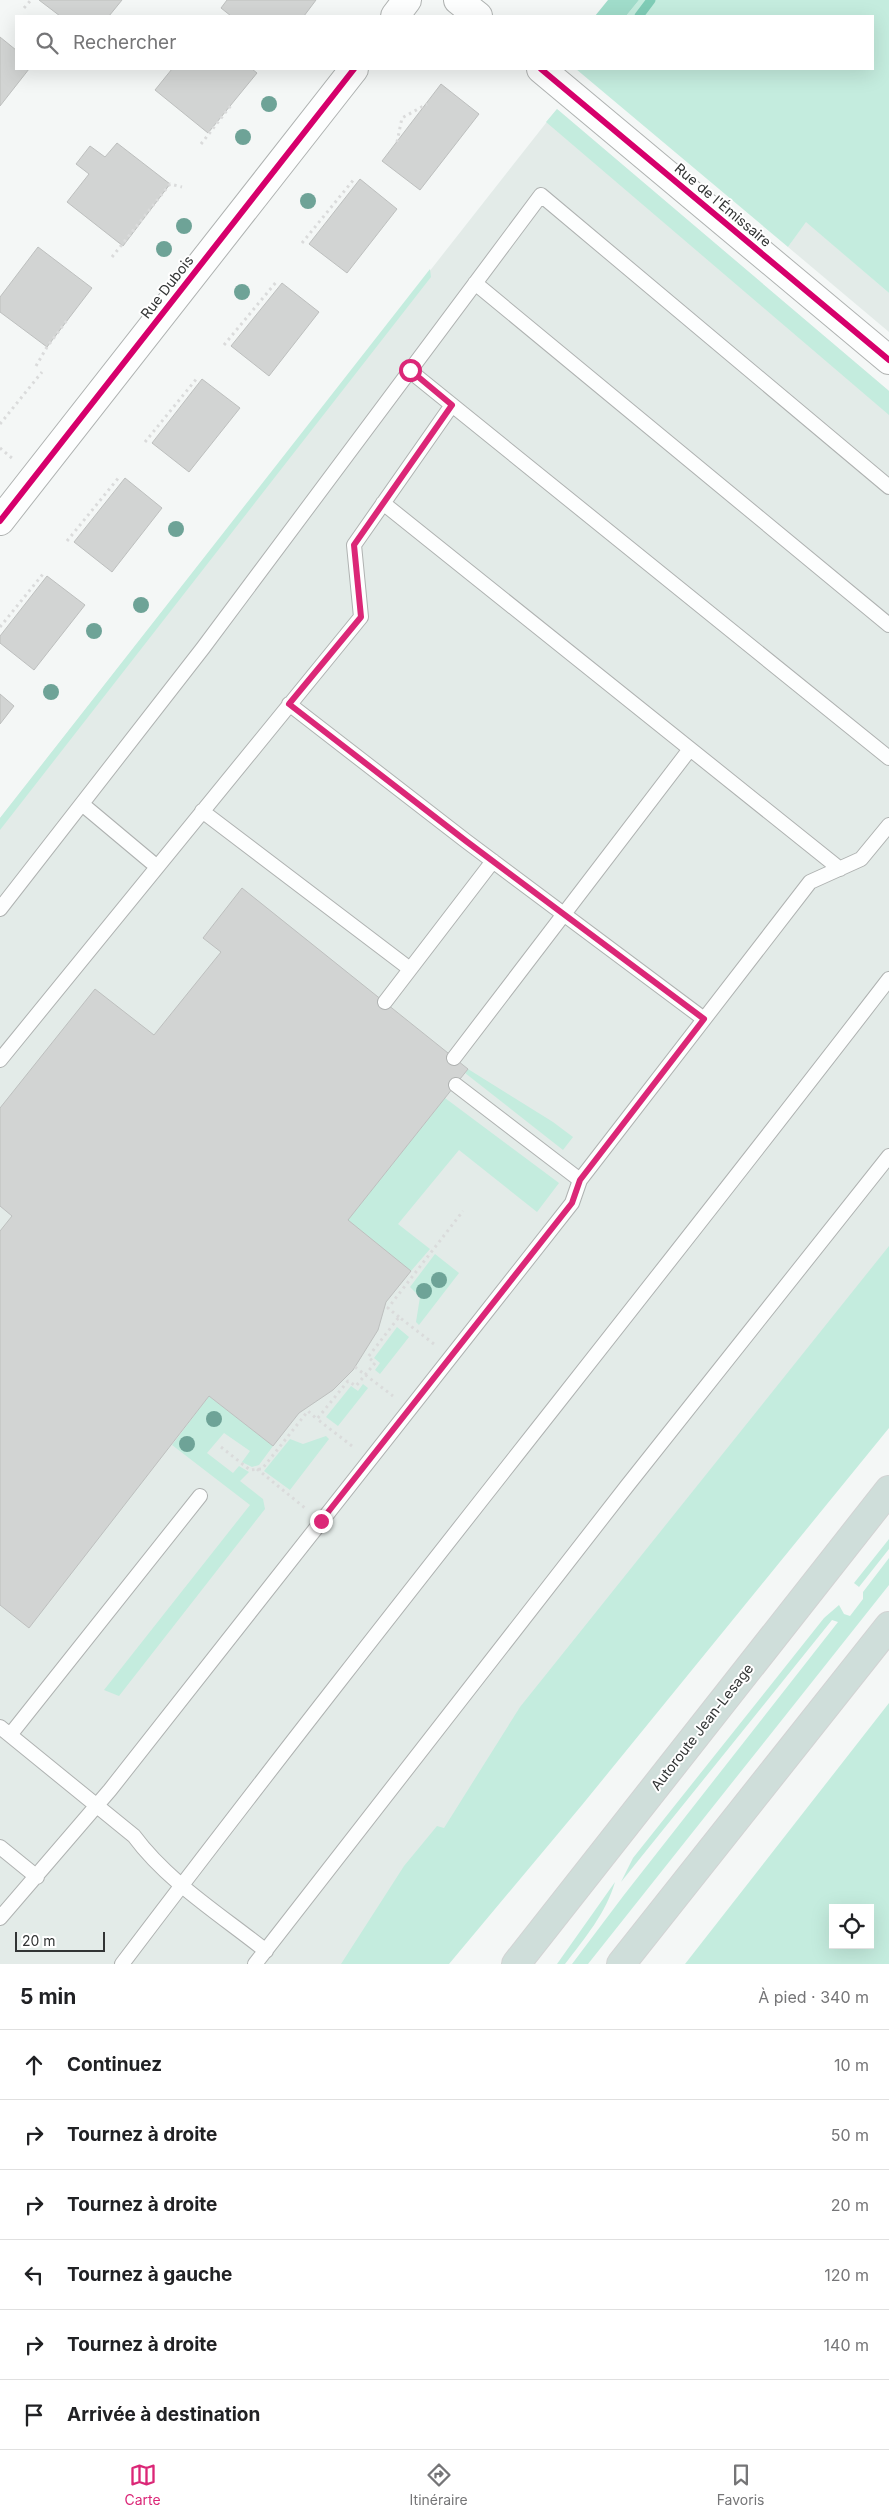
<!DOCTYPE html>
<html lang="fr">
<meta charset="utf-8">
<style>
body{margin:0;font-family:Inter,sans-serif;background:#f2f2f2;color:#202124}
.controls{position:absolute;right:15px;bottom:15px;display:grid;overflow:hidden;border-radius:0px;box-shadow:0 5px 20px #0002}
.controls button{width:45px;height:45px;display:grid;place-items:center;padding:0;border:0;border-bottom:1px solid #e0e0e0;background:#fff;color:#202124;font:25px sans-serif}
.scale{position:absolute;left:15px;bottom:12px;width:90px;box-sizing:border-box;padding-left:5px;border:2px solid #323434;border-top:0;font-size:14px;line-height:18px;white-space:nowrap;color:#323434;-webkit-text-stroke:4px #fff;paint-order:stroke}
.stop{position:absolute;width:15px;height:15px;margin:-11px;border:4px solid #db2777;border-radius:50%;background:#fff}
.stop.end{background:#db2777;border-color:#fff;box-shadow:0 1px 5px #0008}
.list{margin:0;padding:0;list-style:none}
h2{display:flex;justify-content:space-between;align-items:center;height:65px;margin:0;padding:0 20px;font-size:21px}
h2 small{font-size:16px;font-weight:400;color:#757577}
.list li{display:grid;grid-template-columns:32px 1fr auto;gap:15px;align-items:center;box-sizing:border-box;height:70px;padding:0 20px;border-top:1px solid #e0e0e0}
.list b{display:block;font-size:19px;white-space:nowrap}
.list em{font-size:16px;font-style:normal;color:#757577}
.icon{flex:none;width:28px;height:28px;fill:none;stroke:currentColor;stroke-width:2;stroke-linecap:round;stroke-linejoin:round}
.map{position:relative;flex:none;width:889px;height:1964px;overflow:hidden}
.search{position:absolute;background:#fff;box-shadow:0 5px 20px #0002;left:15px;right:15px;top:15px;height:55px;display:flex;align-items:center;gap:12px;box-sizing:border-box;padding:0 18px;border-radius:0px;color:#757577;font-size:19px}
.sheet{height:485px;background:#fff}
nav{display:flex;justify-content:space-around;align-items:center;box-sizing:border-box;height:70px;border-top:1px solid #e0e0e0;background:#fff;font-size:14px;color:#757577}
nav a{display:grid;justify-items:center;gap:2px}
nav .on{color:#db2777}
.map>svg:first-child{display:block}
.built{fill:#e3ebe8}
.green{fill:#c4ecde;fill-rule:evenodd}
.forest{fill:#a0dcca}
.lines{fill:none;stroke-linecap:round;stroke-linejoin:round}
.stream{stroke:#7fccb6;stroke-width:9}
.building{fill:#d2d4d3;stroke:#bdbfbe}
.lane-casing{stroke:#afb2b1;stroke-width:16}
.street-casing{stroke:#afb2b1;stroke-width:30}
.highway-casing{stroke:#d2d3d3;stroke-width:30}
.path{stroke:#dadbdb;stroke-width:3;stroke-dasharray:2.5 4;stroke-linecap:butt}
.lane{stroke:#fdfefe;stroke-width:14}
.street{stroke:#fdfefe;stroke-width:28}
.highway{stroke:#cfdeda;stroke-width:28}
.cycleway-casing{stroke:#fff;stroke-width:9}
.cycleway{stroke:#d6006c;stroke-width:6}
.tree{fill:#6ea397}
.route{stroke:#db2777;stroke-width:6}
.labels{text-anchor:middle;stroke-width:4;stroke-linejoin:round;paint-order:stroke}
.street-label{font-size:14px;fill:#323434;stroke:#fff}
</style>
<div class="map">
<svg width="889" height="1964" viewBox="0 0 889 1964">
<rect width="100%" height="100%" fill="#f4f7f6"/>
<path class="built" d="M557,109L889,391V1298L360,1964H0V818Z
M806,221L889,293V332L788,247Z"/>
<path class="green" d="M639,0H889V293L806,222L788,247L576,69H873V16H626Z
M557,109L889,391V415L546,122Z
M430,269L431,277L0,830V818Z
M468,1069L553,1122L573,1137L563,1150L465,1073Z
M445,1098L559,1183L537,1212L459,1150L398,1224L430,1249L411,1271L348,1220Z
M889,1246V1428L582,1805L449,1964H341L404,1866L437,1826L444,1828L520,1707Z
M435,1254L459,1273L419,1325L416,1322L420,1297L410,1287Z
M397,1327L409,1337L380,1374L375,1370L380,1363L374,1358Z
M363,1384L368,1388L338,1426L326,1417L351,1386L358,1391Z
M209,1396L273,1446L259,1465L252,1467L242,1462L250,1451L224,1433L207,1453L233,1473L239,1466L249,1472L240,1481L263,1499L265,1509L119,1696L104,1690L250,1505L172,1445Z
M326,1436L329,1439L290,1490L264,1471L290,1439L303,1444Z
M889,1539V1549L859,1587L854,1583Z
M889,1558V1585L588,1964H572L624,1895L838,1622L832,1620L621,1882L633,1858L824,1618L839,1605L844,1614L850,1616L863,1599V1592Z
M889,1703V1964H685ZM833,1908H870V1945H833Z
M615,1882C606,1913 585,1938 565,1964H557Z"/>
<path class="forest" d="M608,0H639L626,16H595Z"/>
<g class="lines">
<path class="stream" d="M639,16L651,0"/>
</g>
<path class="building" d="M39,0H122L109,16H60Z
M227,0H316L304,16H231L221,8Z
M0,37L16,50V69H29L0,106Z
M172,69H252L257,73L208,133L155,90Z
M441,84L479,114L420,190L382,161Z
M117,143L170,184L123,246L67,202L89,174L76,164L90,146L105,157Z
M360,179L397,209L347,273L309,244Z
M38,247L92,288L47,347L0,312V297Z
M282,283L319,312L269,376L231,346Z
M202,379L240,408L189,472L152,443Z
M125,478L162,508L112,572L74,542Z
M47,576L85,605L34,670L0,643V636Z
M0,694L14,706L0,724Z
M242,888L468,1069L348,1220L411,1271L386,1302L378,1330L353,1370L333,1390L299,1413L273,1446L209,1396L29,1628L0,1605V1231L12,1216L0,1206V1108L95,989L154,1035L221,952L203,938Z"/>
<g class="lines">
<defs>
<path id="lane" d="M475,283L889,625
M410,371L889,758
M383,503L840,869
M289,704L466,841L704,1019
M82,804L156,866
M202,811L410,969
M0,909L203,648L541,195L889,487
M385,1002L493,861
M454,1058L690,749
M0,1060L361,617L354,545L452,405
M456,1085L580,1180
M0,1727L134,1836C168,1882 221,1915 266,1951
M10,1735L200,1496
M0,1847L37,1877
M0,1918L110,1790L572,1203L580,1180L810,882L861,859L889,825
M122,1964C373,1632 635,1309 889,979
M255,1964L627,1486L889,1156"/>
<path id="street" d="M458,0L478,16
M395,16L407,0
M541,69L889,360
M0,521L354,69"/>
<path id="highway" d="M516,1964L889,1490
M621,1964L889,1626"/>
</defs>
<use href="#lane" class="lane-casing"/>
<use href="#street" class="street-casing"/>
<use href="#highway" class="highway-casing"/>
<path class="path" d="M24,8L31,0
M397,142L402,118L427,104
M201,144L232,104
M302,243L355,178
M112,257L170,184L182,187
M224,345L277,281
M36,366L47,347L67,320
M0,424L42,372
M145,442L198,377
M0,448L13,459
M67,541L120,476
M0,627L43,574
M399,1317L388,1308L463,1211
M355,1367L393,1396
M352,1446L317,1419L348,1381L356,1386L375,1363L368,1357L399,1317L434,1344
M221,1447L250,1470L262,1469L308,1411L317,1419
M257,1469L305,1508"/>
<use href="#lane" class="lane"/>
<use href="#street" class="street"/>
<use href="#highway" class="highway"/>
<defs>
<path id="cycleway" d="M541,69L889,360
M0,521L354,69"/>
</defs>
<use href="#cycleway" class="cycleway-casing"/>
<use href="#cycleway" class="cycleway"/>
</g>
<g class="tree">
<circle cx="269" cy="104" r="8"/>
<circle cx="243" cy="137" r="8"/>
<circle cx="308" cy="201" r="8"/>
<circle cx="184" cy="226" r="8"/>
<circle cx="164" cy="249" r="8"/>
<circle cx="242" cy="292" r="8"/>
<circle cx="176" cy="529" r="8"/>
<circle cx="141" cy="605" r="8"/>
<circle cx="94" cy="631" r="8"/>
<circle cx="51" cy="692" r="8"/>
<circle cx="439" cy="1280" r="8"/>
<circle cx="424" cy="1291" r="8"/>
<circle cx="214" cy="1419" r="8"/>
<circle cx="187" cy="1444" r="8"/>
</g>
<g class="lines">
<path class="route" d="M321,1521L572,1203L580,1180L704,1019L466,841L289,704L361,617L354,545L452,405L410,370"/>
</g>
<g class="labels">
<g class="street-label">
<text transform="translate(723 205) rotate(40)" y="5">Rue de l'Émissaire</text>
<text transform="translate(167 287) rotate(-52)" y="5">Rue Dubois</text>
<text transform="translate(702 1727) rotate(-52)" y="5">Autoroute Jean-Lesage</text>
</g>
</g>
</svg>
<div class="controls">
<button><svg class="icon" aria-label="locate" viewBox="0 0 24 24"><circle cx="12" cy="12" r="6"/><path d="M12 2v4M12 18v4M2 12h4M18 12h4"/></svg></button>
</div>
<div class="scale">20 m</div>
<div class="stop" style="left:410px;top:370px"></div>
<div class="stop end" style="left:321px;top:1521px"></div>
<div class="search"><svg class="icon" aria-label="search" viewBox="0 0 24 24"><circle cx="10" cy="10" r="6"/><path d="M15 15l6 6"/></svg>Rechercher</div>
</div>
<section class="sheet">
<h2>5 min<small>À pied · 340 m</small></h2>
<ul class="list">
<li><svg class="icon" aria-label="ahead" viewBox="0 0 24 24"><path d="M12 20V5M6 11l6-6 6 6"/></svg><div><b>Continuez</b></div><em>10 m</em></li>
<li><svg class="icon" aria-label="right" viewBox="0 0 24 24"><path d="M7 20v-9h11M14 6l5 5-5 5"/></svg><div><b>Tournez à droite</b></div><em>50 m</em></li>
<li><svg class="icon" aria-label="right" viewBox="0 0 24 24"><path d="M7 20v-9h11M14 6l5 5-5 5"/></svg><div><b>Tournez à droite</b></div><em>20 m</em></li>
<li><svg class="icon" aria-label="left" viewBox="0 0 24 24"><path d="M17 20v-9H6M10 6l-5 5 5 5"/></svg><div><b>Tournez à gauche</b></div><em>120 m</em></li>
<li><svg class="icon" aria-label="right" viewBox="0 0 24 24"><path d="M7 20v-9h11M14 6l5 5-5 5"/></svg><div><b>Tournez à droite</b></div><em>140 m</em></li>
<li><svg class="icon" aria-label="arrive" viewBox="0 0 24 24"><path d="M6 21V4h12l-3 4 3 4H6"/></svg><div><b>Arrivée à destination</b></div></li>
</ul>
</section>
<nav>
<a class="on"><svg class="icon" aria-label="map" viewBox="0 0 24 24"><path d="M3 6l6-2 6 2 6-2v14l-6 2-6-2-6 2zM9 4v14M15 6v14"/></svg>Carte</a>
<a><svg class="icon" aria-label="directions" viewBox="0 0 24 24"><path d="M12 3l9 9-9 9-9-9zM9 14v-3h6M13 9l2 2-2 2"/></svg>Itinéraire</a>
<a><svg class="icon" aria-label="saved" viewBox="0 0 24 24"><path d="M7 4h10v16l-5-4-5 4z"/></svg>Favoris</a>
</nav>
